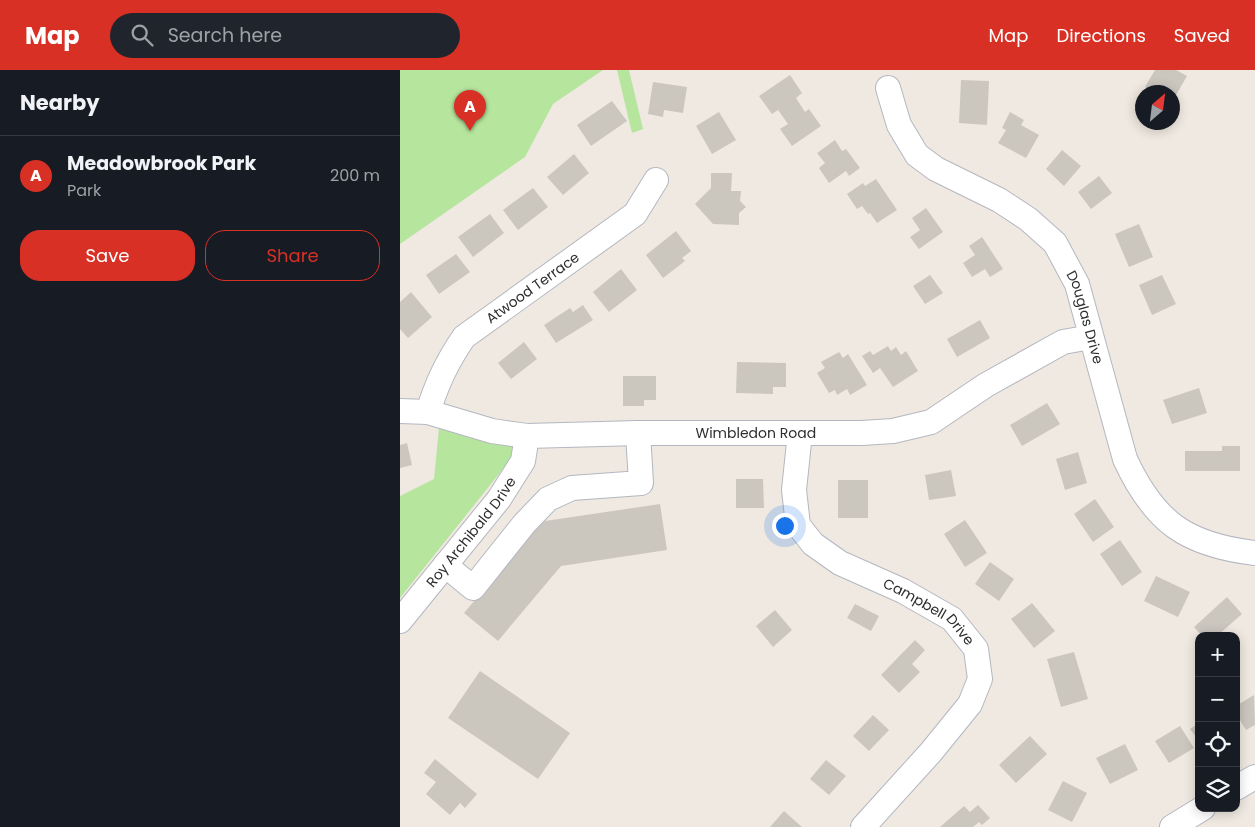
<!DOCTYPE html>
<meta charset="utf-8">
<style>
body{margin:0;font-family:Poppins,sans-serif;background:#20242c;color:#f1f3f6}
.controls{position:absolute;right:15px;bottom:15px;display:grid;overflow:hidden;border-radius:10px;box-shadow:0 2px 12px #0003}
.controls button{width:45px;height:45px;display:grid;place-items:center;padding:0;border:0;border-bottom:1px solid #363941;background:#171b24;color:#f1f3f6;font:25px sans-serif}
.compass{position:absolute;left:735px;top:15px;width:45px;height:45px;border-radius:50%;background:#171b24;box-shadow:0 2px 12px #0003;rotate:28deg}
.you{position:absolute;left:384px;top:455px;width:18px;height:18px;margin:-12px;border:4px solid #fff;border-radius:50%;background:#1a73e8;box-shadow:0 0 0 8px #1a73e833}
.badge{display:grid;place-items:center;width:32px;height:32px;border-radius:50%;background:#d93025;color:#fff;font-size:16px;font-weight:700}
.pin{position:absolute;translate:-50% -41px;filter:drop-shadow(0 1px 2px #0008)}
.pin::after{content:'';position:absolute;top:26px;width:18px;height:15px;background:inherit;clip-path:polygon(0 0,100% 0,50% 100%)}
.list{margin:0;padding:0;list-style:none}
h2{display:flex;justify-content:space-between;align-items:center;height:65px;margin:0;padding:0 20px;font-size:21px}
h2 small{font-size:16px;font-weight:400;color:#9ea1a6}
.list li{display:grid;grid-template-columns:32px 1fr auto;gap:15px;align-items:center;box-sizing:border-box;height:80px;padding:0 20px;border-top:1px solid #363941}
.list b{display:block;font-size:19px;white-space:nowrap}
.list p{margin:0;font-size:16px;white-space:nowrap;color:#9ea1a6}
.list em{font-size:16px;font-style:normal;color:#9ea1a6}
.actions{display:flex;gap:10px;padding:15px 20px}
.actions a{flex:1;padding:11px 0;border:1px solid #d93025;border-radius:20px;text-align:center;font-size:18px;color:#d93025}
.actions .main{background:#d93025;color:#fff}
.icon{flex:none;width:28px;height:28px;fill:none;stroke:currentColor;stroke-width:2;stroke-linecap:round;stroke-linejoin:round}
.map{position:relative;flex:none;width:855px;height:757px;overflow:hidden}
header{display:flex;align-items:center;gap:30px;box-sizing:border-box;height:70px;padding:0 25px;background:#d93025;color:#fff}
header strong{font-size:24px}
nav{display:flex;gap:28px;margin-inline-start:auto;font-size:18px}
.search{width:350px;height:45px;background:#20242c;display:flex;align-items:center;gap:12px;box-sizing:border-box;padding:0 18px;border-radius:28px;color:#9ea1a6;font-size:19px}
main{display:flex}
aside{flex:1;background:#171b24}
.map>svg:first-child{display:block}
.green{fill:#b6e59e}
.building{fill:#cbc7bf}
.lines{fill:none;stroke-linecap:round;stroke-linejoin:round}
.minor-casing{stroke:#b4b7c1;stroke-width:26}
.minor{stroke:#fff;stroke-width:24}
.labels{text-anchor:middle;stroke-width:5;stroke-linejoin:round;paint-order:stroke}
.street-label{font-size:14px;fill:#2e2e2e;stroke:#fff}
</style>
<header>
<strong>Map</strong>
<div class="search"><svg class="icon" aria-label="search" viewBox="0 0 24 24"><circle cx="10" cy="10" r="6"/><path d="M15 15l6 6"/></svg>Search here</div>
<nav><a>Map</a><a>Directions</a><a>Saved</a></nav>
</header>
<main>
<aside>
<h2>Nearby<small></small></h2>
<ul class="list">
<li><span class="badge">A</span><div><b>Meadowbrook Park</b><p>Park</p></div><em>200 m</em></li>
</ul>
<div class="actions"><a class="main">Save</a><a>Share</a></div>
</aside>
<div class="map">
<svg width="855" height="757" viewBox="0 0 855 757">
<rect width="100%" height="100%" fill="#efe9e1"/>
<path class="green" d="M0,0H203L153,34L125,87L0,174Z
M217,0H229L243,59L232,63Z
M39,358L122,375L0,528V426L34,409Z"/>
<path class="building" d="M755,0H776L787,6L772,32V22H755L745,17Z
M390,5L402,23L396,28L405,42L409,39L421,56L392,76L380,59L388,54L378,40L372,44L359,26Z
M561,10L589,11L587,55L559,53Z
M253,12L287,17L283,43L264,40L263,47L248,44Z
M212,31L227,51L191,76L177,55Z
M319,42L336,70L312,84L296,56Z
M610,42L624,50L621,55L639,65L626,88L598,73L606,60L602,58Z
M435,70L442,81L446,79L460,98L449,106L446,101L429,113L419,98L425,93L417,83Z
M662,80L681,96L664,116L646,99Z
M174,84L189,103L163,125L147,107Z
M311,103H332L331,121H341L340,131L346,137L339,143V155L313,154L295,134L311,118Z
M699,106L712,123L691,139L678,122Z
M476,109L497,140L477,153L470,143L468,144L462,136L457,139L447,124L463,113L465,116Z
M133,118L148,137L118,160L103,140Z
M526,138L543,162L519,179L510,167L520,160L512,148Z
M90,144L104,163L73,187L58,167Z
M739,154L753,187L729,197L715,164Z
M276,161L291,181L282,188L285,191L263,208L246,185Z
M582,167L603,199L590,207L585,199L572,207L563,193L575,185L569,176Z
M56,184L70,202L39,224L26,205Z
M221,199L237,220L209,242L193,222Z
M530,205L543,223L525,234L513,216Z
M762,205L776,234L752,245L739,215Z
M11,222L32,247L8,268L0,259V232Z
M183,235L193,250L156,273L144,255L170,238L173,242Z
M580,250L590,268L557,287L547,269Z
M124,272L137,289L111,309L98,293Z
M488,276L491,281L496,277L501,285L506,281L518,301L493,317L480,298L473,303L462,286L470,281L473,285Z
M439,282L443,288L448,284L467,315L450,325L447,319L437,325L435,320L429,323L417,303L425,298L421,292Z
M337,292L386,293V317H373V324L336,323Z
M223,306H256V330H244V336H223Z
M799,318L807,343L772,354L763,330Z
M647,333L660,354L622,376L610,355Z
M7,373L12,395L0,398V375Z
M822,376H840V401H785V381H822Z
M678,382L687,413L665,420L656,389Z
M551,400L556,426L529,430L525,405Z
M336,409H363L364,438H336Z
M438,410H468V448H438Z
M695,429L714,457L693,472L674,444Z
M260,434L267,480L161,496L98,571L64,543L128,467L145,451Z
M565,450L587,483L565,497L544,464Z
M720,470L742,502L722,516L700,484Z
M590,492L614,509L599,531L575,514Z
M756,506L790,522L778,547L744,531Z
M827,527L842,544L817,566H802L794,557Z
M632,533L655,561L634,578L611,549Z
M455,534L479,546L471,561L447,548Z
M375,540L392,560L373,577L356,556Z
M515,570L525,580L512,594L520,602L499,623L481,605Z
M674,582L688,629L661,637L647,589Z
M80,601L170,663L138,709L48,648Z
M854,625L855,655L846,660L836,644V636Z
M473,645L489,660L469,681L453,666Z
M799,653V671L790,659Z
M780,656L794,678L769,693L755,671Z
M630,666L647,684L616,713L599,695Z
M725,674L738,700L710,714L696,688Z
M35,689L77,724L65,738L60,733L50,745L26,724L36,712L24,703Z
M426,690L446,706L429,725L410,709Z
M663,711L687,723L672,752L648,740Z
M578,735L590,748L582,755L579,752L573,757H540L564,736L570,742Z
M384,741L402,757H370Z"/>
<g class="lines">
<defs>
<g id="minor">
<path id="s1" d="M488,18L499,55L517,85L536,99L599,130L628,149L655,173L677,214L725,389C754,452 786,475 855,483"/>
<path id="s2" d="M0,341L28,342L92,361L127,366L238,363H462L493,361L531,352L586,315L663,272L691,267"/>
<path id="s3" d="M28,342C37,313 47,292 64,267L235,144L256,110"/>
<path id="s4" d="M400,363L394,420L398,455L413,474L440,493L503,521L552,549L576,579L580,609L570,634L531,682L463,757"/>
<path d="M45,495L73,518L124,454L148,429L172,418L241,413L238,363"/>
<path id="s5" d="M0,551L99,429L123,391L127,366"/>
<path d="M836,718L855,707"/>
<path d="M772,757L803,738"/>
</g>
</defs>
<use href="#minor" class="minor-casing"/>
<use href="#minor" class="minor"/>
</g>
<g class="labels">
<g class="street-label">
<text dy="5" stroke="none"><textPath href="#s3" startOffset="168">Atwood Terrace</textPath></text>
<text dy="5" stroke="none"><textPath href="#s1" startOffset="319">Douglas Drive</textPath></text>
<text dy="5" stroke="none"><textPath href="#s2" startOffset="359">Wimbledon Road</textPath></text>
<text dy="5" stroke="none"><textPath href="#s5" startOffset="114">Roy Archibald Drive</textPath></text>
<text dy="5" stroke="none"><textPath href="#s4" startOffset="252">Campbell Drive</textPath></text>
</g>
</g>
</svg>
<div class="controls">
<button>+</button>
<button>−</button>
<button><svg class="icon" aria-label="locate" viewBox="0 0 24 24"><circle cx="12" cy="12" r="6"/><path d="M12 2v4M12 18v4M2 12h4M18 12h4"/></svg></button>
<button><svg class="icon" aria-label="layers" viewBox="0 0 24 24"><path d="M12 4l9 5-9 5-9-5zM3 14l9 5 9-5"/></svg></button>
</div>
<svg class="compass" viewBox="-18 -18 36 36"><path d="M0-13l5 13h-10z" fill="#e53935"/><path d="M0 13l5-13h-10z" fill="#9ea1a6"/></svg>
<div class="you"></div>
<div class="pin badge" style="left:70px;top:61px">A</div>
</div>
</main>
